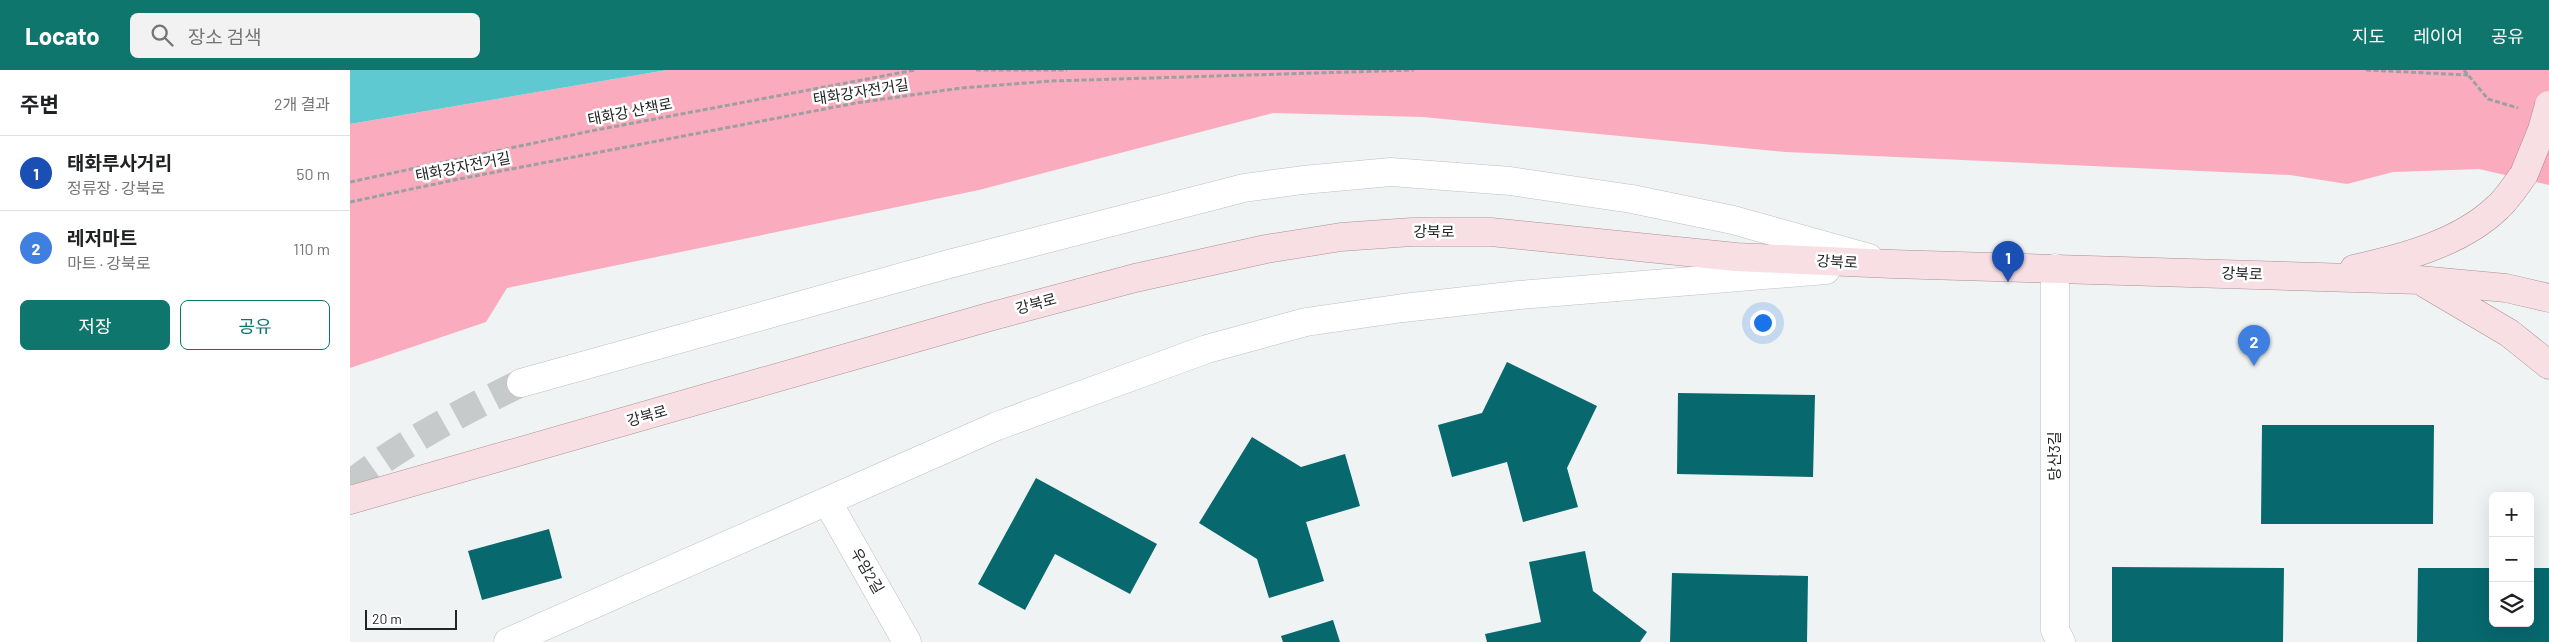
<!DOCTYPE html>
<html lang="ko">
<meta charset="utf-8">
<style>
body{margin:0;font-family:Barlow,"Noto Sans KR",sans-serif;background:#f2f2f2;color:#202124}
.controls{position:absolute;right:15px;bottom:15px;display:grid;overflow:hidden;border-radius:8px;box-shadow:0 5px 20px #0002}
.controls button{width:45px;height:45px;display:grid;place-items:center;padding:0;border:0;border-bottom:1px solid #e0e0e0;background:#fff;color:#202124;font:25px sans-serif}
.scale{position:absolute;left:15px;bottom:12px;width:92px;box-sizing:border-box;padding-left:5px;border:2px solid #232424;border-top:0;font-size:14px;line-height:18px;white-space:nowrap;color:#232424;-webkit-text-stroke:4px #fff;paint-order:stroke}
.you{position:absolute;left:1412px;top:252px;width:18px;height:18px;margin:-12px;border:4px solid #fff;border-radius:50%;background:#1a73e8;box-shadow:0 0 0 8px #1a73e833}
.badge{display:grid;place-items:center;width:32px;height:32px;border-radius:50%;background:#0f766e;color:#fff;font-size:16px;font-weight:700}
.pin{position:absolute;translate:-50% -41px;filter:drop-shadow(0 1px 2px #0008)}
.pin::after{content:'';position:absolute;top:26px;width:18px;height:15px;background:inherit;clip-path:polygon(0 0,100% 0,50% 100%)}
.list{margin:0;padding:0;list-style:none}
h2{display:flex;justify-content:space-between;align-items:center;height:65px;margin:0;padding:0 20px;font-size:21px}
h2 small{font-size:16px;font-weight:400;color:#757577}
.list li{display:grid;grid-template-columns:32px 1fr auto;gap:15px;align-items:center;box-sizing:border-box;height:75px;padding:0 20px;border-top:1px solid #e0e0e0}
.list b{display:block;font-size:19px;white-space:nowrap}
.list p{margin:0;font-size:16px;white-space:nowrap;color:#757577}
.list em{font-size:16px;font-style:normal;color:#757577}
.actions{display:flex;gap:10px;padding:15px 20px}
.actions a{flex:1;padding:11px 0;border:1px solid #0f766e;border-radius:8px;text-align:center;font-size:18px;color:#0f766e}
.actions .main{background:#0f766e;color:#fff}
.icon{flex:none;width:28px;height:28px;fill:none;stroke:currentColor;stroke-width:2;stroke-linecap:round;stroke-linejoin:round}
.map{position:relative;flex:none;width:2199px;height:572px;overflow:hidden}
header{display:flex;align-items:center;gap:30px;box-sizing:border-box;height:70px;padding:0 25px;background:#0f766e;color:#fff}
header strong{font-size:24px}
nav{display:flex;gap:28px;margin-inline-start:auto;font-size:18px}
.search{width:350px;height:45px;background:#f2f2f2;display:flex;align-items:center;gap:12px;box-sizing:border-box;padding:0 18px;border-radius:8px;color:#757577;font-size:19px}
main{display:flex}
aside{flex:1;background:#fff}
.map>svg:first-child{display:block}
.green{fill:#faabbd}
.water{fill:#5fc9d1}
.building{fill:#07686e}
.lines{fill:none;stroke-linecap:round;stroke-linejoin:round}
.minor-tunnel{stroke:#c6caca;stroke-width:28;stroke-dasharray:28 14;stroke-linecap:butt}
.minor-casing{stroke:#bcc0c0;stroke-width:29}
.major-casing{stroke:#ab8f95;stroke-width:29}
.path{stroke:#9da0a0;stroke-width:3;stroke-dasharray:5 2.5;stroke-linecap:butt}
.minor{stroke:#fff;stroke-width:28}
.major{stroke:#f8dfe4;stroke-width:28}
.major-bridge-casing{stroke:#ab8f95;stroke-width:29;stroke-linecap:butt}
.major-bridge{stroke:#f8dfe4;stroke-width:28}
.labels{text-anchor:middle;stroke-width:5;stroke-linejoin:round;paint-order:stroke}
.street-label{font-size:15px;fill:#232424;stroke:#fff}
</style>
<header>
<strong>Locato</strong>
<div class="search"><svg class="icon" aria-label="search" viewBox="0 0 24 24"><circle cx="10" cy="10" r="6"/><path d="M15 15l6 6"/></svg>장소 검색</div>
<nav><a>지도</a><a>레이어</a><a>공유</a></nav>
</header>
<main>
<aside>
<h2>주변<small>2개 결과</small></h2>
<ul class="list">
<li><span class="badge" style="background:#1a4fb4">1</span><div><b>태화루사거리</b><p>정류장 · 강북로</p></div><em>50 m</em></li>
<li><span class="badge" style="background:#3f7fe0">2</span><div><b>레저마트</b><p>마트 · 강북로</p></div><em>110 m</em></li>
</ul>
<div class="actions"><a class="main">저장</a><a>공유</a></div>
</aside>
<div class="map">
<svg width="2199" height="572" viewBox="0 0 2199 572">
<rect width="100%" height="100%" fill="#eff3f3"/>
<path class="green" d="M317,0H2199V115L2129,99L2043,102L1997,114L1940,105L1436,82L1073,47L923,43L629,120L157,218L136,252L0,298V54Z"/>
<path class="water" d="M0,0H317L0,54Z"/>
<path class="building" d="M1157,292L1247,336L1217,398L1228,437L1173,452L1157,392L1102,407L1088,355L1132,343Z
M1328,323L1465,325L1463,407L1327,404Z
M1912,355H2084L2083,454H1911Z
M902,367L951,397L995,384L1010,436L956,452L974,511L919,528L907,489L849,453Z
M686,408L807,474L780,524L705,484L675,540L628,514Z
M199,459L212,508L132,530L118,481Z
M1235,481L1243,521L1297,562L1290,572H1137L1135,564L1191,552L1179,492Z
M1762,497L1934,498L1933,572H1762Z
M2068,498H2143V553H2180V498H2199V572H2067Z
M1322,503L1458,506L1457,572H1320Z
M983,550L990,572H933L931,566Z"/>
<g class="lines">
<path class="minor-tunnel" d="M0,414C53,373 111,342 171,313"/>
<defs>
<path id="minor" d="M1705,198V560L1711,572
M171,313L599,194L894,118L953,110L1041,102L1160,111L1282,129L1383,150L1519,188
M477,431L557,572
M158,572L647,356L857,279L956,252L1053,238L1169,225L1476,200"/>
<path id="major" d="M2004,199C2053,188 2111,173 2148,137C2158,128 2166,115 2174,104
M2076,214L2159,263L2199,295
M0,430L639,247L785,208L916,179L991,167L1062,162H1141L1386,187L1542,194L2069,210L2156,218L2199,228"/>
</defs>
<use href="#minor" class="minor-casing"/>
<use href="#major" class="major-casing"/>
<path class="path" d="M626,0H717
M2016,0L2118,5
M2114,0L2138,29L2168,38
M0,112L241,61L565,0
M0,132L109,109L506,33L611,18L702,11L1064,0"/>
<use href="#minor" class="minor"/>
<use href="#major" class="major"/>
<defs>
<path id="major-bridge" d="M2174,104L2192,60L2199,35"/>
</defs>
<use href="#major-bridge" class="major-bridge-casing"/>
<use href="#major-bridge" class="major-bridge"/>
</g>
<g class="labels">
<g class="street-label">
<text transform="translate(511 22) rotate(-9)" y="5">태화강자전거길</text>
<text transform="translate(280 42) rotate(-11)" y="5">태화강 산책로</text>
<text transform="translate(113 97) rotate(-11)" y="5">태화강자전거길</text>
<text x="1084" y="167">강북로</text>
<text transform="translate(1487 192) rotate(3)" y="5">강북로</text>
<text transform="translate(1892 204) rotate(2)" y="5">강북로</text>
<text transform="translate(686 234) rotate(-15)" y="5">강북로</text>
<text transform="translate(297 346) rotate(-16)" y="5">강북로</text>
<text transform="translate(1705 386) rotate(-90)" y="5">당산3길</text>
<text transform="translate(517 501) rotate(60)" y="5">우암2길</text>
</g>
</g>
</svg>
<div class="controls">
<button>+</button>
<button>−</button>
<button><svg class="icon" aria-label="layers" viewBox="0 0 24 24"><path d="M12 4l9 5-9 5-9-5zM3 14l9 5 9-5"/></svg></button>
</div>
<div class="scale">20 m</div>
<div class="you"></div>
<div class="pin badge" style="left:1658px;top:212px;background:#1a4fb4">1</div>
<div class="pin badge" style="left:1904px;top:296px;background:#3f7fe0">2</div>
</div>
</main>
